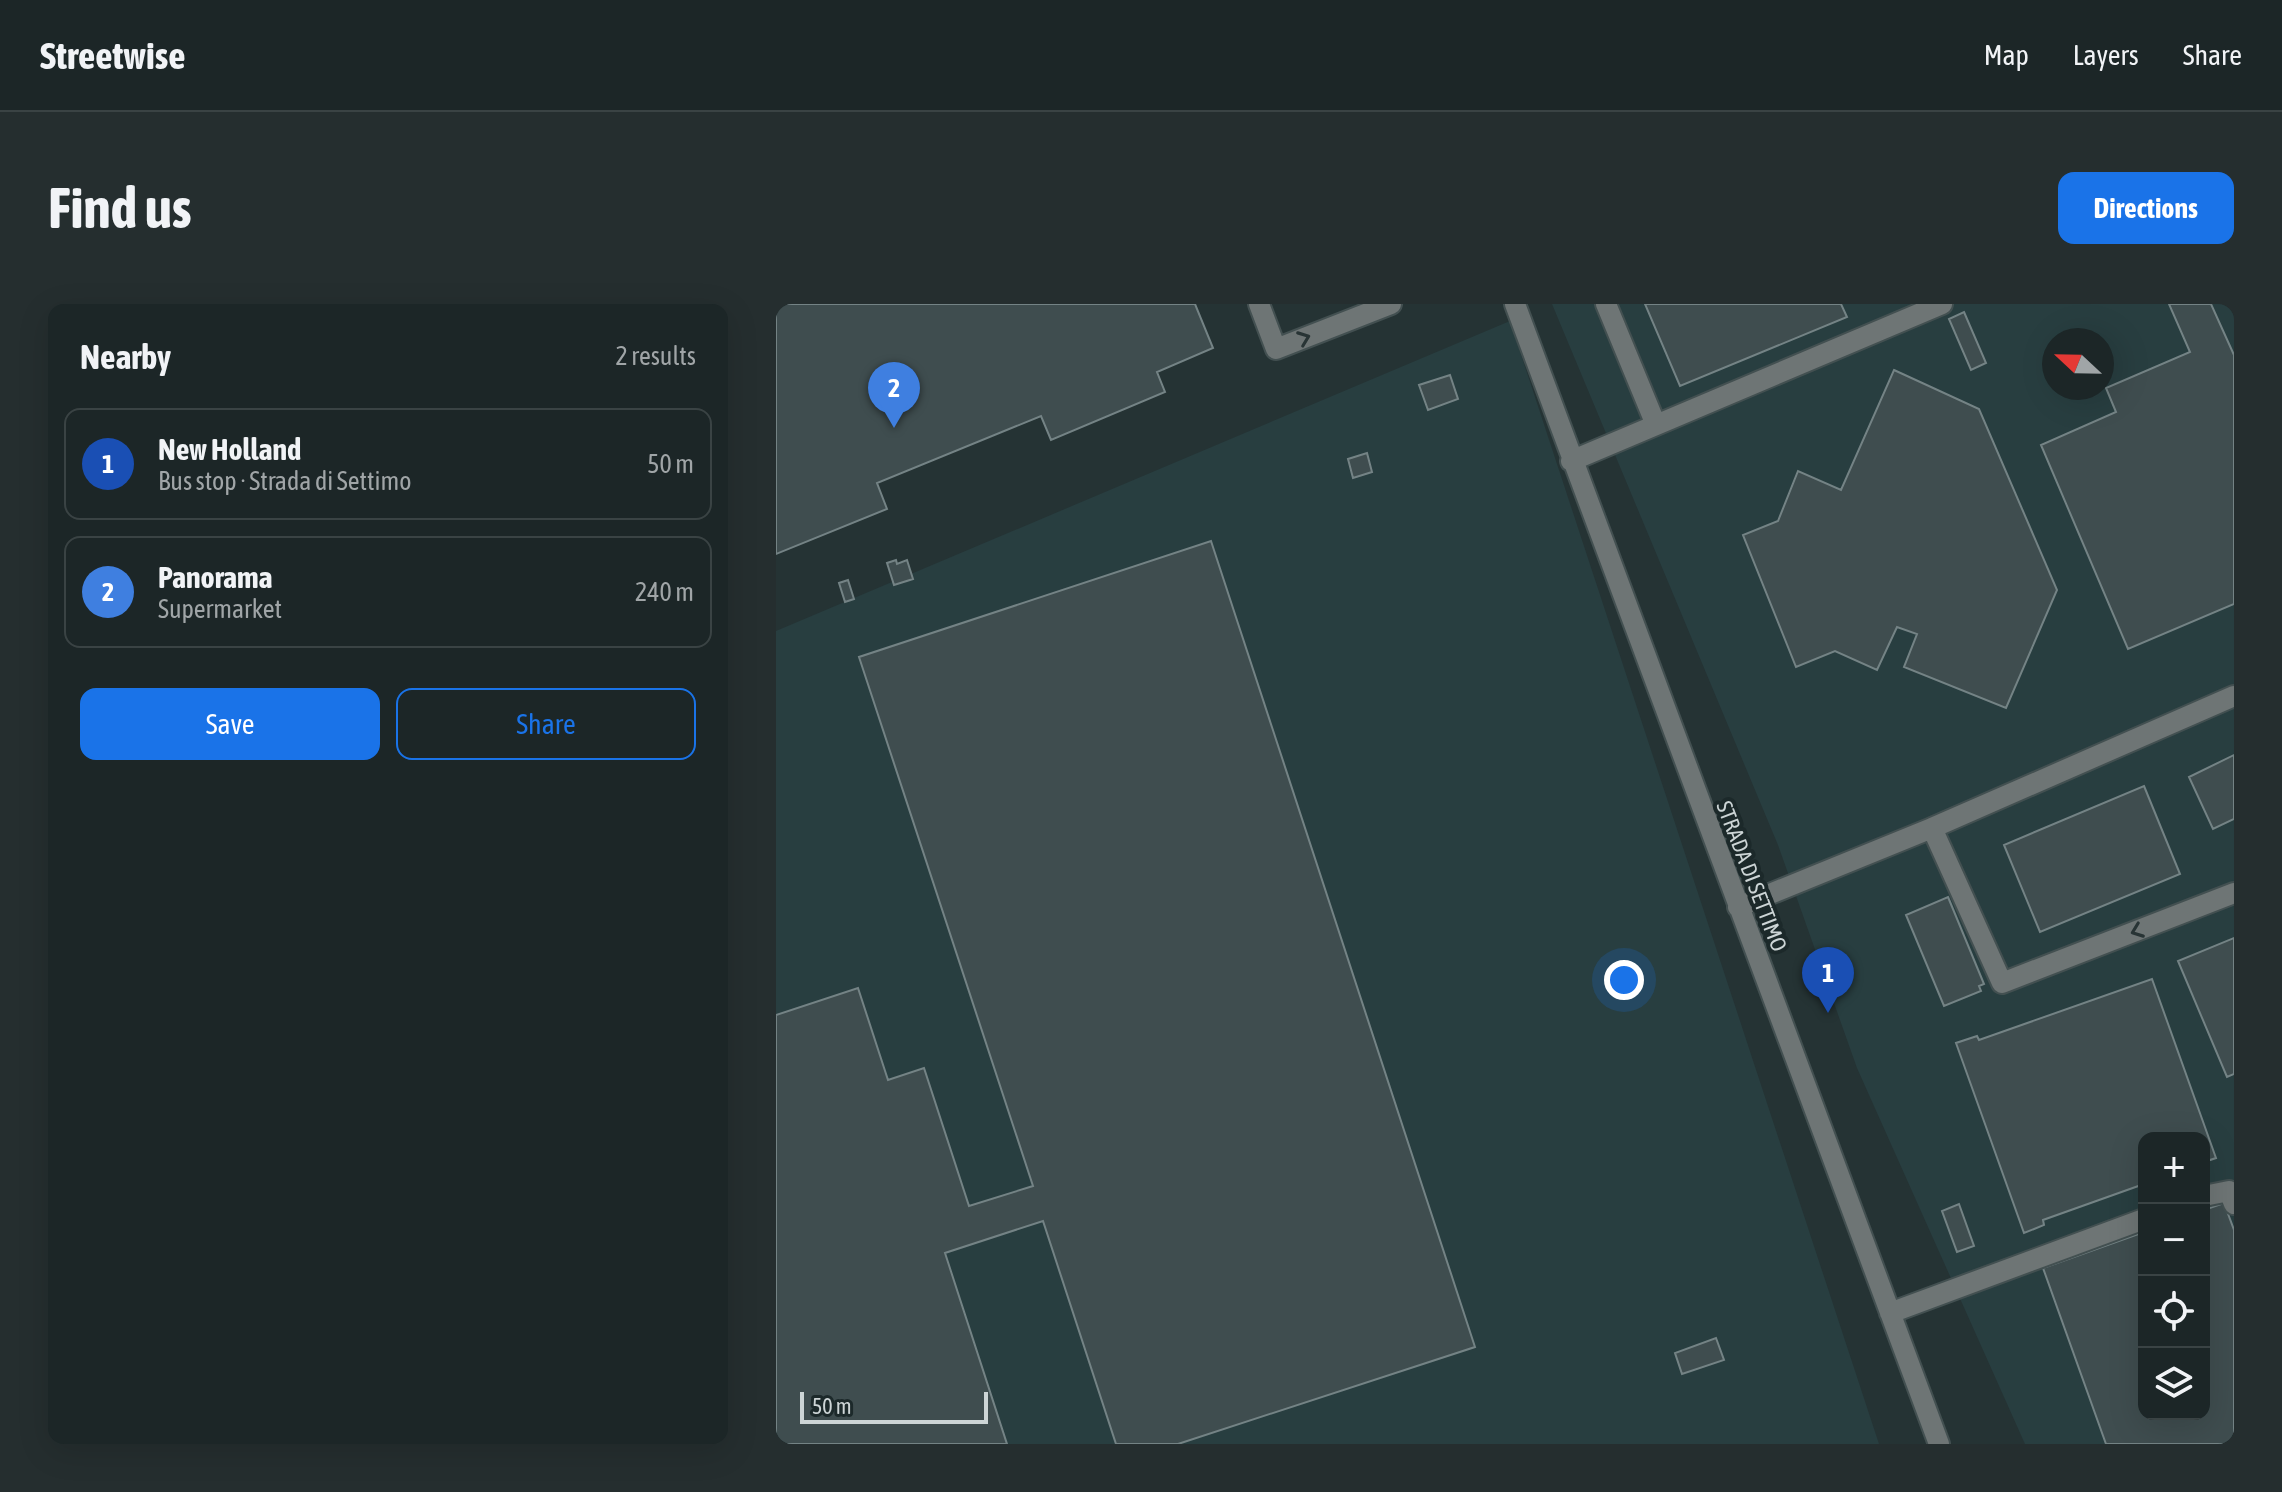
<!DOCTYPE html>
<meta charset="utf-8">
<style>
body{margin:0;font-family:"Asap Condensed",sans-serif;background:#252e2f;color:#f1f3f6}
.controls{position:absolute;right:24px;bottom:24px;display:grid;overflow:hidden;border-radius:16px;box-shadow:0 8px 32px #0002}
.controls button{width:72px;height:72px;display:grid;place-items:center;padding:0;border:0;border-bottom:2px solid #3a4344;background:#1c2627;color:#f1f3f6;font:40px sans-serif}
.compass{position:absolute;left:1266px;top:24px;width:72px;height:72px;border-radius:50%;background:#1c2627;box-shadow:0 8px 32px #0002;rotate:292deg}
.scale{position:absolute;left:24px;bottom:20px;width:188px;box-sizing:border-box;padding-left:8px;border:4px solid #cdd5d6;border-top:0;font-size:22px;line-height:28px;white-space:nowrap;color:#cdd5d6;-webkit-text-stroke:6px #1c292a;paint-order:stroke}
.you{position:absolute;left:848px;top:676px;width:28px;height:28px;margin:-20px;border:6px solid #fff;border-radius:50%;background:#1a73e8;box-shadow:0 0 0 12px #1a73e833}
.badge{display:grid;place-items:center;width:52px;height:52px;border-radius:50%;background:#1a73e8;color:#fff;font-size:26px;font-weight:700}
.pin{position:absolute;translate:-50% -66px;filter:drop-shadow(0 2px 4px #0008)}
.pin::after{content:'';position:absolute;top:42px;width:28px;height:24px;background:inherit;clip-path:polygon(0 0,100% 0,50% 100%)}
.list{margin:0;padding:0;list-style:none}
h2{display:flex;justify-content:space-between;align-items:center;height:104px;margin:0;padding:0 32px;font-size:34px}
h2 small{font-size:26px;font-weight:400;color:#a0a5a7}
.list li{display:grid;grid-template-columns:52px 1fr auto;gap:24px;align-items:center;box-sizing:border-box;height:112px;margin:0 16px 16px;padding:0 16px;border:2px solid #3a4344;border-radius:16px}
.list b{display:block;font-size:30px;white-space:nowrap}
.list p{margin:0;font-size:26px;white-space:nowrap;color:#a0a5a7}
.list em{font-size:26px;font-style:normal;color:#a0a5a7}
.actions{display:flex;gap:16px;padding:24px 32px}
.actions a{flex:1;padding:18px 0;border:2px solid #1a73e8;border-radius:16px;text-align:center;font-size:28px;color:#1a73e8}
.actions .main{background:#1a73e8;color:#fff}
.icon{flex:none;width:44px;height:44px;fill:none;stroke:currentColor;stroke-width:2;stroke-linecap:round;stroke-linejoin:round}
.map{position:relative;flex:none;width:1458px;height:1140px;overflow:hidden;border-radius:16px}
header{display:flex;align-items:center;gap:48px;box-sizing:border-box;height:112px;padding:0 40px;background:#1c2627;border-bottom:2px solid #3a4344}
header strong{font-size:38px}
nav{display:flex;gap:44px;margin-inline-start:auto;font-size:28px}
.intro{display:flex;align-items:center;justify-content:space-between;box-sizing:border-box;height:192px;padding:0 48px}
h1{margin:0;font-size:56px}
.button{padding:20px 36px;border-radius:16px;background:#1a73e8;color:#fff;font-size:28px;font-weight:700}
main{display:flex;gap:48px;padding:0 48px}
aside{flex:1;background:#1c2627;border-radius:16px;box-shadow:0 8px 32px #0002}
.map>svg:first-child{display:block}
.built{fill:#283e40;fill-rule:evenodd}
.building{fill:#3f4d4f;stroke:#748385;stroke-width:2}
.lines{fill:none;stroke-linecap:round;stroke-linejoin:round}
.minor-casing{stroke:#435051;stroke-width:24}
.minor{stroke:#6e7575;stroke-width:20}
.oneway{stroke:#283435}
.labels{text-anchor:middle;stroke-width:8;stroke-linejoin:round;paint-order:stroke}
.street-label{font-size:22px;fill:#cdd5d6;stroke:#1c292a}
</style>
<header>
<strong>Streetwise</strong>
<nav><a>Map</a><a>Layers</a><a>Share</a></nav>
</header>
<div class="intro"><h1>Find us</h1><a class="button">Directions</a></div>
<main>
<aside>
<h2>Nearby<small>2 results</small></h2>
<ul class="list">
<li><span class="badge" style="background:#1a4fb4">1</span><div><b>New Holland</b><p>Bus stop · Strada di Settimo</p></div><em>50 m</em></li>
<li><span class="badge" style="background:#3f7fe0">2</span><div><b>Panorama</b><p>Supermarket</p></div><em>240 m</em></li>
</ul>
<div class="actions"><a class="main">Save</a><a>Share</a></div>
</aside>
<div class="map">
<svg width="1458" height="1140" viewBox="0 0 1458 1140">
<rect width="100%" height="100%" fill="#253334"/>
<path class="built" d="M776,0H1458V1140H1249L1081,764L1002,541ZM1278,36H1326V84H1278ZM1368,834H1428V1110H1368Z
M734,17L1103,1140H0V327Z"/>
<path class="building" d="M0,0H419L437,44L381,68L389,88L275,136L265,112L101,179L111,205L0,250Z
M869,0H1065L1071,13L904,82Z
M1393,0H1435L1458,51V300L1352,345L1265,141L1340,108L1330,84L1414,48Z
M1188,8L1210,59L1195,66L1173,15Z
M1118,66L1203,105L1281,286L1230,404L1128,363L1141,330L1121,323L1101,366L1059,347L1020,363L967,231L1002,217L1022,167L1065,186Z
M674,71L682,95L652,106L643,81Z
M591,149L596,168L577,174L572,155Z
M435,237L699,1043L402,1140H340L267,917L169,949L231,1140H0V711L82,684L112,776L148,764L193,902L257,882L83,353Z
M120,256L121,260L131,256L137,275L118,281L111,259Z
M72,276L78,295L69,298L63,279Z
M1458,451V515L1437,525L1413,473Z
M1368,482L1404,570L1264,628L1228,541Z
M1172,593L1208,680L1203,682L1205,687L1168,702L1130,611Z
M1458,634V770L1451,773L1402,657Z
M1376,675L1440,854L1428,858V834H1368V880L1267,916L1268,921L1248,929L1180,739L1201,732L1203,736Z
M1448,899L1458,926V1140H1330L1267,964L1368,928V1110H1428V906Z
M1183,900L1198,942L1181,948L1166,907Z
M940,1034L948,1056L906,1070L899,1049Z"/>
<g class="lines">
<defs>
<path id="minor" d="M483,0L500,45L615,0
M739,0L1163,1140
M830,0L880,121
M795,157L1166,0
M1156,524L1226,679L1458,589
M962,603L1156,524L1458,392
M1428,892L1453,887L1458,900
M1114,1009L1368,915"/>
</defs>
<use href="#minor" class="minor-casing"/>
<use href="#minor" class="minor"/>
</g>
<defs><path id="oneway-chevron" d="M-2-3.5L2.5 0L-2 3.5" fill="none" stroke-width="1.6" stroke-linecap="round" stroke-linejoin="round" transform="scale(2)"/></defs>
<g class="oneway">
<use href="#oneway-chevron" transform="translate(528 34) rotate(-21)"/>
<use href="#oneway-chevron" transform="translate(1361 627) rotate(159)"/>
</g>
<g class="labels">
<g class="street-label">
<text transform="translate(976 572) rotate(69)" y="8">STRADA DI SETTIMO</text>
</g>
</g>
</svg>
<div class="controls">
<button>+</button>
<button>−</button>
<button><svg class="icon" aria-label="locate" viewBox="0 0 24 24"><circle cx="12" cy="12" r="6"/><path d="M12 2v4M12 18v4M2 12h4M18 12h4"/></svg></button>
<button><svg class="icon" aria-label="layers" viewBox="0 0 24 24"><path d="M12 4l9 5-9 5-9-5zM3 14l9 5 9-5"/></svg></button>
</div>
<svg class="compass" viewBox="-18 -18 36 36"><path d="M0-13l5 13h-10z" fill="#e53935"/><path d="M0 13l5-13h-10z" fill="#a0a5a7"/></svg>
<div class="scale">50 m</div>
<div class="you"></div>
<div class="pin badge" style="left:1052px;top:709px;background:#1a4fb4">1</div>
<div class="pin badge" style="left:118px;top:124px;background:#3f7fe0">2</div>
</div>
</main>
